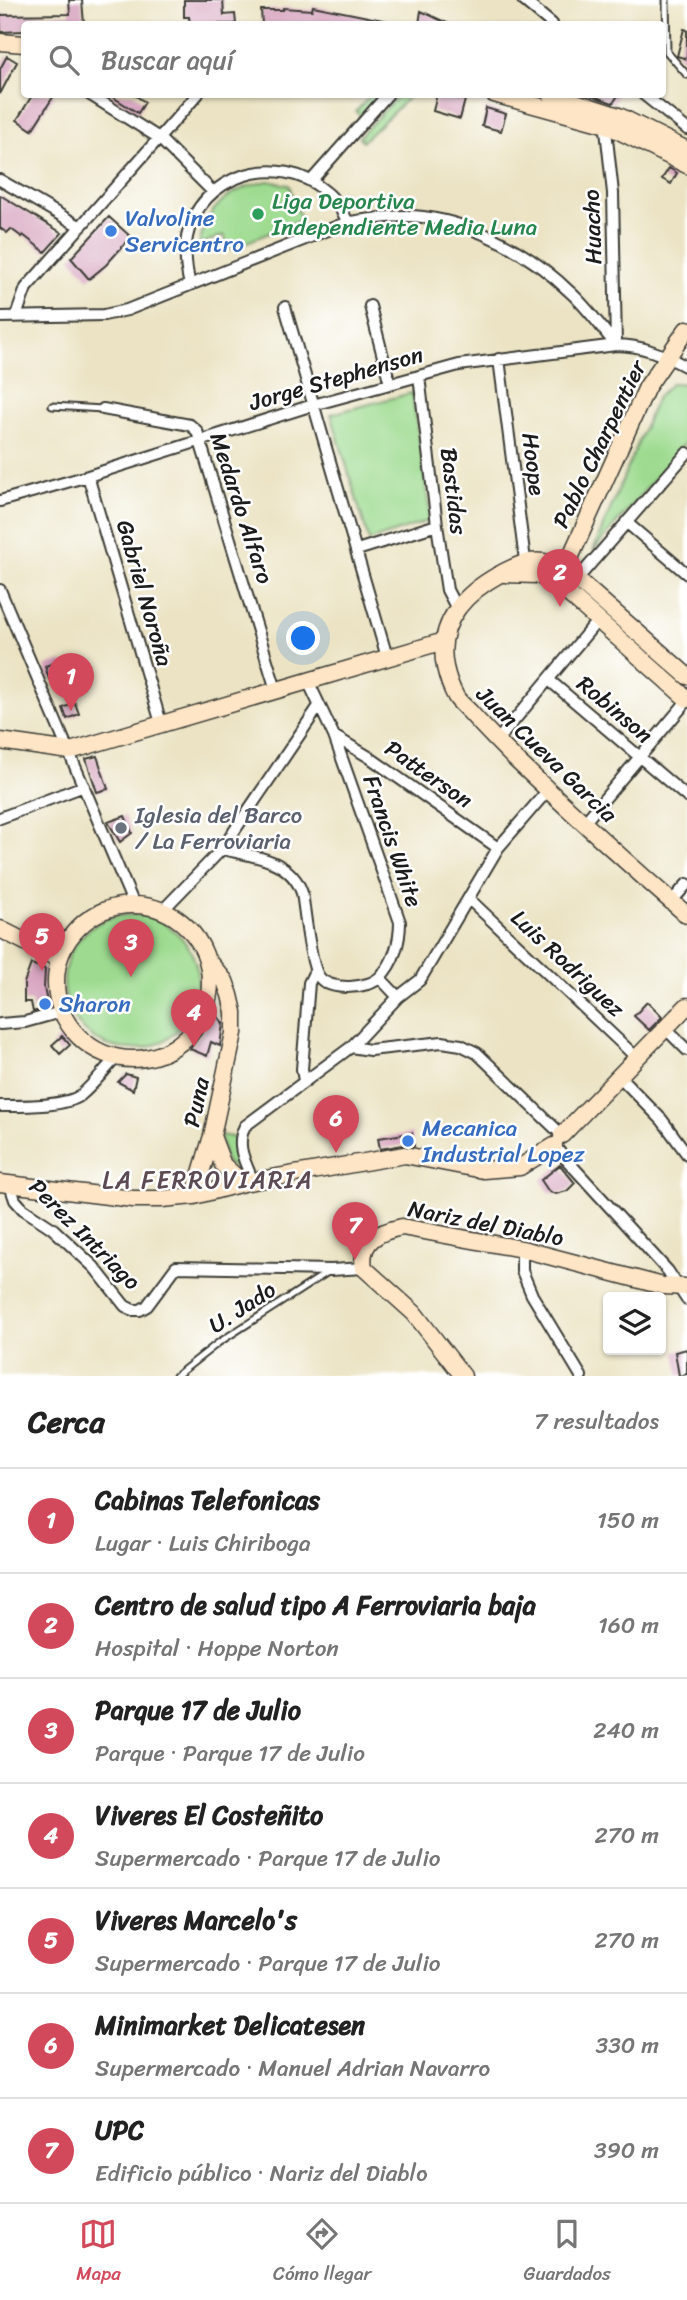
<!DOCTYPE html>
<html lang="es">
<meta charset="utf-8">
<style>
body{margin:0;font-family:Sriracha,sans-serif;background:#f6f6f6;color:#222}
.controls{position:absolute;right:21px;bottom:21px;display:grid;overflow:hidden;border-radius:7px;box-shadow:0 2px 5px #0004}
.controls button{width:63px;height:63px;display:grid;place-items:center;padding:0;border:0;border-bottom:2px solid #e0e0e0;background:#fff;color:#222;font:35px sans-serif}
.you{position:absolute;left:304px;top:639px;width:24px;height:24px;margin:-18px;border:5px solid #fff;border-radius:50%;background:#1a73e8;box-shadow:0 0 0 10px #1a73e833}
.badge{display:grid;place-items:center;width:46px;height:46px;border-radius:50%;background:#d1495b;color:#fff;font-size:23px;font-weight:700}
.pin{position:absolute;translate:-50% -58px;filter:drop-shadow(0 2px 4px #0008)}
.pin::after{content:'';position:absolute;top:37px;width:24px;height:21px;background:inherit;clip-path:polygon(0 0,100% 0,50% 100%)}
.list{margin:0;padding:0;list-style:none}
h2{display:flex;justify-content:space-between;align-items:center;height:91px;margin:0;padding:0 28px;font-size:30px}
h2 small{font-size:23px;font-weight:400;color:#767676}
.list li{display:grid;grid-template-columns:46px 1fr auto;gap:21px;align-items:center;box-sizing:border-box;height:105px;padding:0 28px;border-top:2px solid #e0e0e0}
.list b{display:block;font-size:26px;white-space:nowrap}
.list p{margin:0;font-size:23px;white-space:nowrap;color:#767676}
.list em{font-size:23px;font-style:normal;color:#767676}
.icon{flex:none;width:38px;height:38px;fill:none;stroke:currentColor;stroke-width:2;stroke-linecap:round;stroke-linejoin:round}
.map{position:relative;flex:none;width:687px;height:1376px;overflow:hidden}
.search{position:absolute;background:#fff;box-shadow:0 2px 5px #0004;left:21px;right:21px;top:21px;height:77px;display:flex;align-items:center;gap:18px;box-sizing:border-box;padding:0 24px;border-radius:7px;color:#767676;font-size:26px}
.sheet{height:826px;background:#fff}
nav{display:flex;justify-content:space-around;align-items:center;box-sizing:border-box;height:98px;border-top:2px solid #e0e0e0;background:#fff;font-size:19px;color:#767676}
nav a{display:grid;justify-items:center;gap:4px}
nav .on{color:#d1495b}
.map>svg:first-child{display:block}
.green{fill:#9edb90;stroke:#5d7c56;stroke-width:2}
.building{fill:#d6a1bd}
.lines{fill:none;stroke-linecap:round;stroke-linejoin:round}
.lane-casing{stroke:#3b3a35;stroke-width:9}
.street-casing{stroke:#3b3a35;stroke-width:14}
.secondary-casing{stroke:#3b3a35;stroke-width:19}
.lane{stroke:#fff;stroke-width:5}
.street{stroke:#fff;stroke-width:10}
.secondary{stroke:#fde5c5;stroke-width:16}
.leisure-dot{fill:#2e9e5b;stroke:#fff;stroke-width:2.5}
.shop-dot{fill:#3f7fe0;stroke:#fff;stroke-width:2.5}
.worship-dot{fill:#6b7280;stroke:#fff;stroke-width:2.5}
.labels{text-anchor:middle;stroke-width:5;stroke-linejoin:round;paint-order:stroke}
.leisure-label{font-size:23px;fill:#27864d;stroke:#fff;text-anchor:start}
.shop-label{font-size:23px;fill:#366cbe;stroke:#fff;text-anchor:start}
.street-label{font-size:23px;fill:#1c1c1c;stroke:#fff}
.worship-label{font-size:23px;fill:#5b616d;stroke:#fff;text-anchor:start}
.neighbourhood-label{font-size:24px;letter-spacing:2px;fill:#5d4b54;stroke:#fff}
</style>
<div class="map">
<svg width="687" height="1376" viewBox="0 0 687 1376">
<rect width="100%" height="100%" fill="#fff"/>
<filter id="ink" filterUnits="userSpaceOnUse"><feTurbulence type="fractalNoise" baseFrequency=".0143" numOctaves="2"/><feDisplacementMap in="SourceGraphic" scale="14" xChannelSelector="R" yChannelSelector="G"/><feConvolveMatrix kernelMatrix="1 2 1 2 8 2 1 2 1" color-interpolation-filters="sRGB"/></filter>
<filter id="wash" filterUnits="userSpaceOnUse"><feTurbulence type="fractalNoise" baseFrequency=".00686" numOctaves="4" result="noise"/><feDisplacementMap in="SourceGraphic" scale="28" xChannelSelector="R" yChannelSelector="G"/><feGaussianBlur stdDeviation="1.57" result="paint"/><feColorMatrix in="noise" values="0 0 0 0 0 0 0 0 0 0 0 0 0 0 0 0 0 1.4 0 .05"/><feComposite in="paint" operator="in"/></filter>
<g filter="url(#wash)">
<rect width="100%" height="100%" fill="#ebe3c3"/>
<path class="green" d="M371,95H382L361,118L356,111Z
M399,95H411L363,141L359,137Z
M268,181L289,185L301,220L230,249L224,235L199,245C207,205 230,189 268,181Z
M672,383L687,384V441L593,551L657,397Z
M412,393L431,520L369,541L331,414Z
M64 982a67 67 0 1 1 134 0a67 67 0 1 1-134 0Z
M220,1135L237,1138L249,1179L226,1162Z"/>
<g id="blocks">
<path class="building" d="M69,0H82L84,24H24V31L1,32L0,15L70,14Z
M184,0H223L224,15L235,14L236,24H190L189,17H184Z
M313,6L388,21V24H262L261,10H283V8L312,10Z
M421,11L449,24H419Z
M684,29L687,30V59L677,56Z
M7,56L17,62L0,94V69Z
M33,94H55L32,130L17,120Z
M108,94H133L145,102L138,113Z
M437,94L465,100L460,119L433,111Z
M587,94H619L613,103Z
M486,108L506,114L501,131L482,126Z
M669,168L677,173L671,184L662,179Z
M0,195L62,233L45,252L23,235L22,237L11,229L7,233L0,228Z
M109,217L131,237L106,265L89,279L71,258Z
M63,661L67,674L49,679L45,666Z
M75,703L79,714L67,719L63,708Z
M97,756L108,789L97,792L86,759Z
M125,816L132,833L120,842L108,822Z
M31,964L45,969L44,988L48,1007L33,1012L31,1002H24V983Z
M647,1002L662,1017L649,1030L634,1016Z
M213,1016L218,1017L223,1023L220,1046L211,1042L207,1056L190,1049Z
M62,1036L70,1045L60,1054L52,1045Z
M126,1074L136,1077L133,1090L118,1082Z
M412,1133L414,1146L403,1145L380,1149L378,1138Z
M560,1165L575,1183L567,1191L556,1194L549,1192L541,1180Z
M687,1349V1374L679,1376L675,1352Z"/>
</g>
</g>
<g filter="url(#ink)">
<use href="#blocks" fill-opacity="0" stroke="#3b3a35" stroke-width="2"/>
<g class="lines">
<defs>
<path id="lane" d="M666,0L667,52L687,75
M52,406L103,409
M176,1376L218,1343L328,1272"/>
<path id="street" d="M523,0L552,24
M89,94L159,138L213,192
M643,94L687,129
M605,121L613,193L616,345
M0,180L81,227
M311,181L388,94
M190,285C186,269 184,254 187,237C199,175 279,150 326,192C336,200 342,211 348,222
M370,306L390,384
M285,307L387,657
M16,316L26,288L198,94
M0,317L104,315L127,310L348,222C373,219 399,214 423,217C478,224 531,254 570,292C587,307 601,327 616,345
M499,359L526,568
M419,376L437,525L447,590L457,609
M103,409L190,425L197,431L276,690
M88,476L161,723
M0,501L88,476L313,405L459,365L616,345C642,345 664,355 687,367
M626,522L687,574
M357,550L437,525
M573,584L687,453
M0,590L134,905
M549,680L687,797
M334,736L369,757L498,848
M497,741L598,620
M0,818L84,786
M584,823L687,701
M222,849C253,856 291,859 302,893C305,910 310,968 320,978C331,991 369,989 380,977C394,963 400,942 400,922L334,736L308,681
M469,899L637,1058
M671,902L687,884
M164,909L222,849L319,706
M380,978L398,997
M0,1024L25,1022L61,1012
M666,1029L687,1050
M351,1047L370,1050L442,1042L461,1045L477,1053L562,1135L554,1146L668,1271L687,1300
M620,1077L662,1120L687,1154
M304,1081L302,1069L309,983L315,971
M0,1106C20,1106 66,1107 81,1095C94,1084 104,1070 116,1058
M253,1181C245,1162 235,1145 245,1126L351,1047L398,997L420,980L498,848L548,790
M10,1185L15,1200L23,1209L52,1228L94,1267L125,1306L133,1310H140L147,1306L176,1267L331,1270L364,1268
M522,1249V1271L532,1295L581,1376"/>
<path id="secondary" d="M0,42L24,44
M494,94L607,125L687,165
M551,94L619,116L687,150
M504,574L537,575L555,582L687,699
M555,582L565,569L647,387L687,329
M687,676L565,569C539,556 524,561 500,574C465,593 436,623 445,667C447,676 451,688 456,697C459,702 465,707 470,712C484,728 499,743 514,758C571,812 628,864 687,915
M0,741L70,751L444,641
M56 982a77 77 0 1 1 154 0a77 77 0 1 1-154 0Z
M0,929L59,959
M562,1135L687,1006
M212,1136L223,1165L243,1183
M0,1183L133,1199H162L194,1196L243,1183L405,1155L483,1170L520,1167L554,1146
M194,1196L212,1136L234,1033V1012L230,995L225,981L208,961
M463,1376L414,1313L364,1268C359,1241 378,1232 402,1227L522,1249L663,1286L687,1287"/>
</defs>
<use href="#lane" class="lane-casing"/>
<use href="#street" class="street-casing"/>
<use href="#secondary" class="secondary-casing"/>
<use href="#lane" class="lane"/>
<use href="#street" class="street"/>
<use href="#secondary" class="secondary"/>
</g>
</g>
<circle class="leisure-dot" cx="258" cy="214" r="7"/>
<g class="shop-dot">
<circle cx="111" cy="231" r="7"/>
<circle cx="45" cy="1004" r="7"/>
<circle cx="408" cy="1141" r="7"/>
</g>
<circle class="worship-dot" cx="121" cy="828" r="7"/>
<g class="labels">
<g class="leisure-label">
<text x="272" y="209">Liga Deportiva<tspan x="272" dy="26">Independiente Media Luna</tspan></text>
</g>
<g class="shop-label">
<text x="125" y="226">Valvoline<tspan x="125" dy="26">Servicentro</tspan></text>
<text x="59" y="1012">Sharon</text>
<text x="422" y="1136">Mecanica<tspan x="422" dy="26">Industrial Lopez</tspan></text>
</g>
<g class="street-label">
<text transform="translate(592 227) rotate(-92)" y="8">Huacho</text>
<text transform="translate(336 378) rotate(-16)" y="8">Jorge Stephenson</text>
<text transform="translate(599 444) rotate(-64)" y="8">Pablo Charpentier</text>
<text transform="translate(534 464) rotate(83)" y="8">Hoope</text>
<text transform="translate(454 491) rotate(83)" y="8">Bastidas</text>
<text transform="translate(242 508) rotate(72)" y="8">Medardo Alfaro</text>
<text transform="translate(145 593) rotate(74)" y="8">Gabriel Noroña</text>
<text transform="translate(615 709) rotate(40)" y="8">Robinson</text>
<text transform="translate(547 754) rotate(44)" y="8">Juan Cueva Garcia</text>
<text transform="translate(429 774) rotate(35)" y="8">Patterson</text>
<text transform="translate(393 841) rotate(71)" y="8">Francis White</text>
<text transform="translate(568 963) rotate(43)" y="8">Luis Rodriguez</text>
<text transform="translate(196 1102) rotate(-78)" y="8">Puna</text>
<text transform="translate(486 1223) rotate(11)" y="8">Nariz del Diablo</text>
<text transform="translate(85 1234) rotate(45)" y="8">Perez Intriago</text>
<text transform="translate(242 1307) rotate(-33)" y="8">U. Jado</text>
</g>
<g class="worship-label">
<text x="135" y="823">Iglesia del Barco<tspan x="135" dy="26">/ La Ferroviaria</tspan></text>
</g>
<g class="neighbourhood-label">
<text x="208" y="1188">LA FERROVIARIA</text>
</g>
</g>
</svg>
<div class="controls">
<button><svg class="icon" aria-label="layers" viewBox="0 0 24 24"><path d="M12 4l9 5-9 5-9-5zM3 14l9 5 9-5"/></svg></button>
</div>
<div class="you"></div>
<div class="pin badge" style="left:71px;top:711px">1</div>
<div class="pin badge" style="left:560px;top:607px">2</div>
<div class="pin badge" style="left:131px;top:977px">3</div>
<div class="pin badge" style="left:194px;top:1047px">4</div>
<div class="pin badge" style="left:42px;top:971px">5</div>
<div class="pin badge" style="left:336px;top:1153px">6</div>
<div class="pin badge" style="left:355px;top:1260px">7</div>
<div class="search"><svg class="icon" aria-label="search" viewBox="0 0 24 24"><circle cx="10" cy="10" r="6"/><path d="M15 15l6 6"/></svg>Buscar aquí</div>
</div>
<section class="sheet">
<h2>Cerca<small>7 resultados</small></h2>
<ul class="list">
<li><span class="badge">1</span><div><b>Cabinas Telefonicas</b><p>Lugar · Luis Chiriboga</p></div><em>150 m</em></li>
<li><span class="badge">2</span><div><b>Centro de salud tipo A Ferroviaria baja</b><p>Hospital · Hoppe Norton</p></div><em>160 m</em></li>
<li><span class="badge">3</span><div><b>Parque 17 de Julio</b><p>Parque · Parque 17 de Julio</p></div><em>240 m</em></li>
<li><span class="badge">4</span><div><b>Viveres El Costeñito</b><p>Supermercado · Parque 17 de Julio</p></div><em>270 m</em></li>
<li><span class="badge">5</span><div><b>Viveres Marcelo's</b><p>Supermercado · Parque 17 de Julio</p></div><em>270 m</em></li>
<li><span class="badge">6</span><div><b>Minimarket Delicatesen</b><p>Supermercado · Manuel Adrian Navarro</p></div><em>330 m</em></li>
<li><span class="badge">7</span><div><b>UPC</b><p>Edificio público · Nariz del Diablo</p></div><em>390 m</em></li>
</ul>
</section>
<nav>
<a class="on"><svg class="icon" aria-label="map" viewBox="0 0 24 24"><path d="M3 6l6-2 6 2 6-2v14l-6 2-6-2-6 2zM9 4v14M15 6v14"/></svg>Mapa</a>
<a><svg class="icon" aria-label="directions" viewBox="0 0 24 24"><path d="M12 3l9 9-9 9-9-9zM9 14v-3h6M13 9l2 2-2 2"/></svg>Cómo llegar</a>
<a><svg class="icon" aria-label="saved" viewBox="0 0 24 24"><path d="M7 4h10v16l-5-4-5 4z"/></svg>Guardados</a>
</nav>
